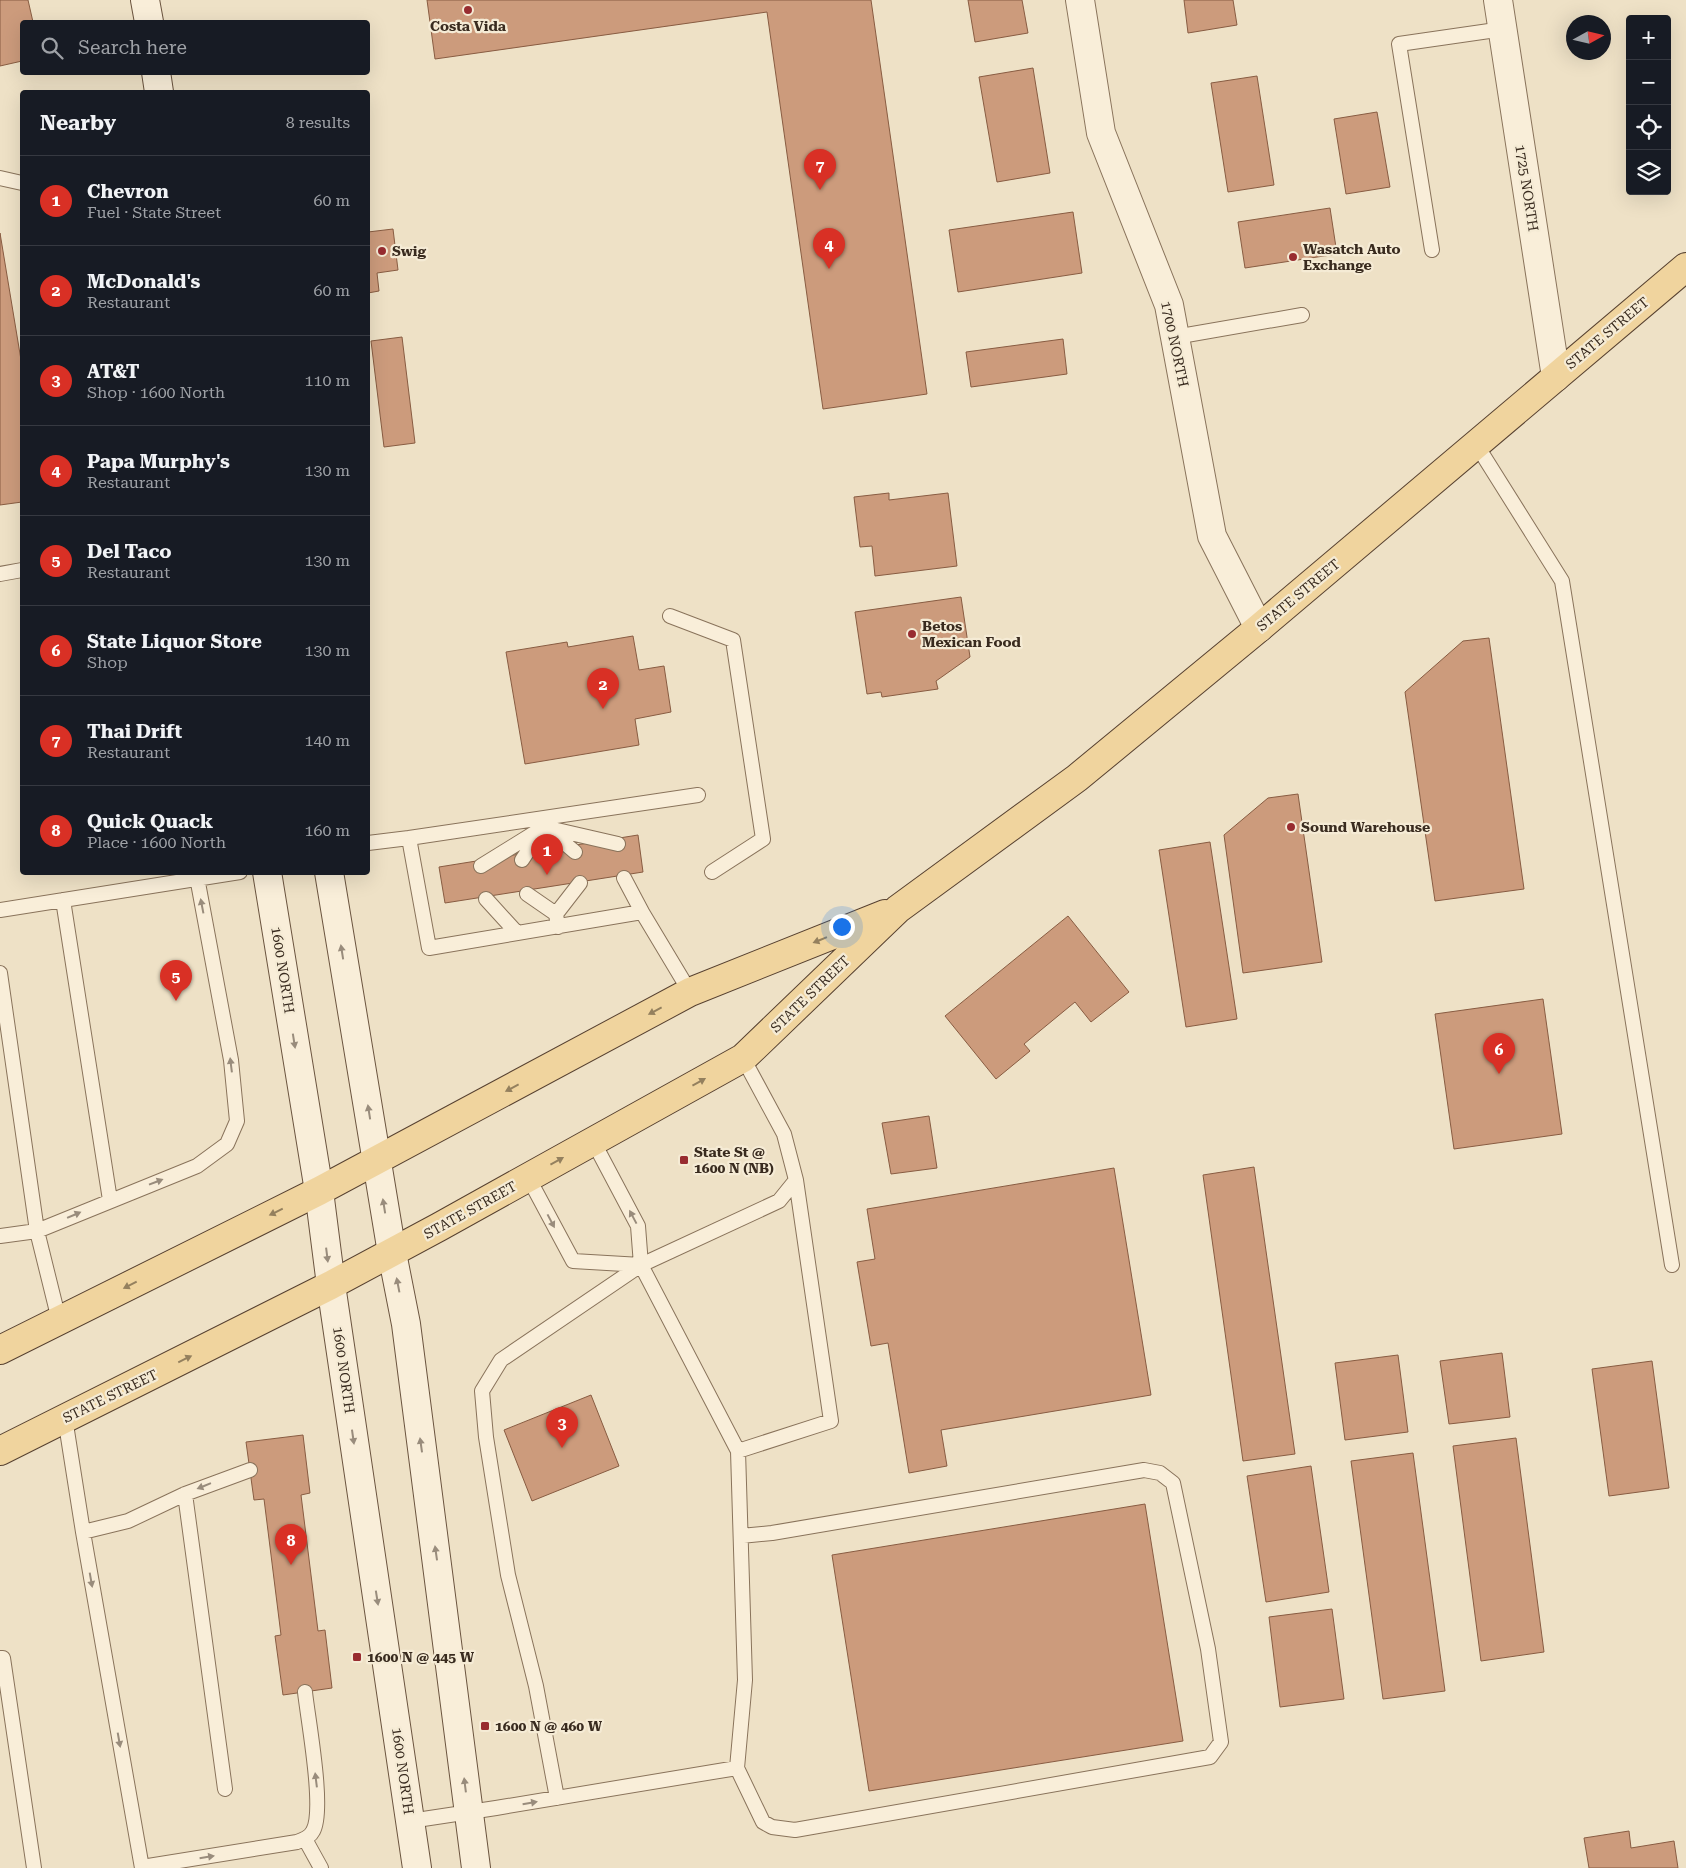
<!DOCTYPE html>
<meta charset="utf-8">
<style>
body{margin:0;font-family:"Roboto Serif",serif;background:#242831;color:#f1f3f6}
.controls{position:absolute;right:15px;top:15px;display:grid;overflow:hidden;border-radius:5px;box-shadow:0 5px 20px #0002}
.controls button{width:45px;height:45px;display:grid;place-items:center;padding:0;border:0;border-bottom:1px solid #363941;background:#171b24;color:#f1f3f6;font:25px sans-serif}
.compass{position:absolute;left:1566px;top:15px;width:45px;height:45px;border-radius:50%;background:#171b24;box-shadow:0 5px 20px #0002;rotate:82deg}
.you{position:absolute;left:841px;top:926px;width:18px;height:18px;margin:-12px;border:4px solid #fff;border-radius:50%;background:#1a73e8;box-shadow:0 0 0 8px #1a73e833}
.badge{display:grid;place-items:center;width:32px;height:32px;border-radius:50%;background:#d93025;color:#fff;font-size:16px;font-weight:700}
.pin{position:absolute;translate:-50% -41px;filter:drop-shadow(0 1px 2px #0008)}
.pin::after{content:'';position:absolute;top:26px;width:18px;height:15px;background:inherit;clip-path:polygon(0 0,100% 0,50% 100%)}
.list{margin:0;padding:0;list-style:none}
h2{display:flex;justify-content:space-between;align-items:center;height:65px;margin:0;padding:0 20px;font-size:21px}
h2 small{font-size:16px;font-weight:400;color:#9ea1a6}
.list li{display:grid;grid-template-columns:32px 1fr auto;gap:15px;align-items:center;box-sizing:border-box;height:90px;padding:0 20px;border-top:1px solid #363941}
.list b{display:block;font-size:19px;white-space:nowrap}
.list p{margin:0;font-size:16px;white-space:nowrap;color:#9ea1a6}
.list em{font-size:16px;font-style:normal;color:#9ea1a6}
.icon{flex:none;width:28px;height:28px;fill:none;stroke:currentColor;stroke-width:2;stroke-linecap:round;stroke-linejoin:round}
.map{position:relative;flex:none;width:1686px;height:1868px;overflow:hidden}
.search{position:absolute;background:#171b24;box-shadow:0 5px 20px #0002;left:20px;top:20px;width:350px;height:55px;display:flex;align-items:center;gap:12px;box-sizing:border-box;padding:0 18px;border-radius:5px;color:#9ea1a6;font-size:19px}
.panel{position:absolute;background:#171b24;box-shadow:0 5px 20px #0002;left:20px;top:90px;width:350px;height:785px;border-radius:5px}
.map>svg:first-child{display:block}
.building{fill:#cc9b7c;stroke:#885c42}
.lines{fill:none;stroke-linecap:round;stroke-linejoin:round}
.lane-casing{stroke:#89735b;stroke-width:16}
.street-casing{stroke:#89735b;stroke-width:30}
.secondary-casing{stroke:#6b543f;stroke-width:30}
.primary-casing{stroke:#574130;stroke-width:30}
.lane{stroke:#f9eed9;stroke-width:14}
.street{stroke:#f9eed9;stroke-width:28}
.secondary{stroke:#f9eed9;stroke-width:28}
.primary{stroke:#f0d49e;stroke-width:28}
.oneway{fill:#998c7c}
.oneway2{fill:#94805e}
.poi-dot{fill:#982c30;stroke:#f5ebd5;stroke-width:2}
.labels{text-anchor:middle;stroke-width:4.5;stroke-linejoin:round;paint-order:stroke}
.poi-label{font-size:14px;font-weight:bold;fill:#392b1f;stroke:#f5ebd5;text-anchor:start}
.street-label{font-size:14px;fill:#392b1f;stroke:#f5ebd5}
</style>
<div class="map">
<svg width="1686" height="1868" viewBox="0 0 1686 1868">
<rect width="100%" height="100%" fill="#eee1c6"/>
<path class="building" d="M0,0H28L33,22H22V61L0,66Z
M427,0H871L927,394L823,409L767,12L435,59Z
M968,0H1022L1028,33L975,42Z
M1184,0H1233L1237,25L1188,33Z
M1033,68L1050,173L997,182L979,77Z
M1257,76L1274,185L1228,192L1211,83Z
M1377,112L1390,187L1346,194L1334,119Z
M1330,208L1337,254L1245,268L1238,222Z
M1073,212L1082,273L958,292L949,230Z
M393,229L398,270L377,273L379,291L368,293V232Z
M0,233L22,366V502L0,505Z
M402,337L415,443L384,447L371,341Z
M1063,339L1067,374L971,387L966,352Z
M889,493V500L948,493L957,566L875,576L872,546L860,547L854,497Z
M961,597L970,657L936,681L938,689L882,697L881,692L867,694L855,612Z
M633,636L639,670L664,666L671,712L635,719L639,745L525,764L506,652L567,642L568,647Z
M1489,638L1524,889L1435,901L1405,692L1463,641Z
M1298,794L1322,962L1243,973L1224,835L1268,798Z
M638,835L643,872L445,903L439,867Z
M1210,842L1237,1019L1186,1027L1159,850Z
M1068,916L1129,992L1091,1022L1075,1002L1024,1044L1030,1051L996,1079L945,1016Z
M1543,999L1562,1134L1454,1149L1435,1014Z
M929,1116L937,1168L891,1174L882,1123Z
M1254,1167L1295,1454L1243,1461L1203,1175Z
M1114,1168L1151,1395L941,1430L947,1466L909,1473L888,1343L871,1346L857,1262L875,1259L867,1209Z
M1502,1353L1510,1417L1449,1424L1440,1361Z
M1398,1355L1408,1432L1345,1440L1335,1363Z
M1652,1361L1669,1488L1609,1496L1592,1369Z
M591,1395L619,1466L532,1501L504,1430Z
M303,1435L310,1493L301,1495L318,1631L325,1630L332,1688L283,1695L275,1636L281,1635L264,1499L254,1500L246,1442Z
M1516,1438L1544,1652L1481,1661L1453,1446Z
M1413,1453L1445,1691L1383,1699L1351,1461Z
M1311,1466L1329,1592L1266,1602L1247,1476Z
M1145,1504L1183,1741L869,1791L832,1555Z
M1332,1609L1344,1699L1280,1707L1269,1617Z
M1629,1831L1631,1848L1674,1841L1678,1868H1589L1584,1838Z"/>
<g class="lines">
<defs>
<path id="lane" d="M0,178L22,183
M1432,250L1399,44L1503,29
M1175,337L1302,315
M1476,444L1562,581L1672,1265
M0,574L22,570
M670,616L733,640L763,839L712,872
M549,830L575,852
M409,838L698,795
M368,843L409,838L429,948L642,912L690,992
M522,860L541,831
M481,866L544,827L618,844
M624,878L642,912
M527,894L556,914
M486,899L517,933
M63,900L110,1200
M0,910L240,872
M558,927L556,914L580,883
M0,973L37,1231L197,1166L227,1144L237,1121L231,1060L196,872
M528,1177L573,1261L641,1265
M0,1236L37,1231L59,1320
M65,1418L83,1532L142,1868
M738,1451L831,1421L796,1180
M185,1494L225,1789
M83,1532L128,1521L185,1494L250,1470
M0,1658H3L34,1868
M737,1768L763,1822L772,1827L795,1830L1210,1757L1221,1742L1208,1649L1173,1483L1160,1473L1144,1470L772,1533L741,1536
M557,1798L536,1686L508,1575L486,1437L482,1391L501,1360L641,1265L779,1201L796,1180L784,1134L743,1058
M410,1821L496,1808L737,1768L745,1680L738,1451L641,1265L638,1226L593,1141
M305,1839L321,1868
M142,1867L297,1842C303,1840 310,1837 313,1831C325,1810 308,1720 305,1692"/>
<path id="street" d="M1080,0L1101,133L1169,305L1212,536L1259,628
M1498,0L1556,377"/>
<path id="secondary" d="M145,0L149,22
M156,72L159,92
M267,872L319,1191L331,1285L417,1868
M329,872L392,1253L406,1324L476,1868"/>
<path id="primary" d="M0,1350L319,1191L690,992L885,914
M0,1451L331,1285L439,1227L743,1058L898,909L1077,778L1259,628L1686,267"/>
</defs>
<use href="#lane" class="lane-casing"/>
<use href="#street" class="street-casing"/>
<use href="#secondary" class="secondary-casing"/>
<use href="#primary" class="primary-casing"/>
<use href="#lane" class="lane"/>
<use href="#street" class="street"/>
<use href="#secondary" class="secondary"/>
<use href="#primary" class="primary"/>
</g>
<defs><path id="oneway-solid" d="M-6-.8H1V-3.2L6.5 0L1 3.2V.8H-6Z" transform="scale(1.25)"/></defs>
<g class="oneway">
<use href="#oneway-solid" transform="translate(202 906) rotate(-101)"/>
<use href="#oneway-solid" transform="translate(342 952) rotate(-99)"/>
<use href="#oneway-solid" transform="translate(294 1041) rotate(81)"/>
<use href="#oneway-solid" transform="translate(231 1065) rotate(-97)"/>
<use href="#oneway-solid" transform="translate(369 1112) rotate(-99)"/>
<use href="#oneway-solid" transform="translate(156 1182) rotate(-21)"/>
<use href="#oneway-solid" transform="translate(384 1206) rotate(-99)"/>
<use href="#oneway-solid" transform="translate(74 1215) rotate(-23)"/>
<use href="#oneway-solid" transform="translate(633 1217) rotate(-118)"/>
<use href="#oneway-solid" transform="translate(551 1221) rotate(62)"/>
<use href="#oneway-solid" transform="translate(327 1255) rotate(83)"/>
<use href="#oneway-solid" transform="translate(398 1285) rotate(-101)"/>
<use href="#oneway-solid" transform="translate(353 1437) rotate(82)"/>
<use href="#oneway-solid" transform="translate(421 1445) rotate(-98)"/>
<use href="#oneway-solid" transform="translate(204 1486) rotate(158)"/>
<use href="#oneway-solid" transform="translate(436 1553) rotate(-98)"/>
<use href="#oneway-solid" transform="translate(91 1580) rotate(80)"/>
<use href="#oneway-solid" transform="translate(377 1598) rotate(81)"/>
<use href="#oneway-solid" transform="translate(119 1740) rotate(80)"/>
<use href="#oneway-solid" transform="translate(316 1780) rotate(-97)"/>
<use href="#oneway-solid" transform="translate(465 1785) rotate(-97)"/>
<use href="#oneway-solid" transform="translate(530 1803) rotate(-10)"/>
<use href="#oneway-solid" transform="translate(207 1857) rotate(-9)"/>
</g>
<g class="oneway2">
<use href="#oneway-solid" transform="translate(820 940) rotate(158)"/>
<use href="#oneway-solid" transform="translate(655 1011) rotate(152)"/>
<use href="#oneway-solid" transform="translate(699 1082) rotate(-29)"/>
<use href="#oneway-solid" transform="translate(512 1088) rotate(152)"/>
<use href="#oneway-solid" transform="translate(557 1161) rotate(-29)"/>
<use href="#oneway-solid" transform="translate(276 1212) rotate(154)"/>
<use href="#oneway-solid" transform="translate(130 1285) rotate(153)"/>
<use href="#oneway-solid" transform="translate(185 1359) rotate(-26)"/>
</g>
<g class="poi-dot">
<circle cx="468" cy="10" r="5"/>
<circle cx="382" cy="251" r="5"/>
<circle cx="1293" cy="257" r="5"/>
<circle cx="912" cy="634" r="5"/>
<circle cx="1291" cy="827" r="5"/>
<rect x="679" y="1155" width="10" height="10" rx="2.5"/>
<rect x="352" y="1652" width="10" height="10" rx="2.5"/>
<rect x="480" y="1721" width="10" height="10" rx="2.5"/>
</g>
<g class="labels">
<g class="poi-label">
<text x="468" y="31" text-anchor="middle">Costa Vida</text>
<text x="1303" y="254">Wasatch Auto<tspan x="1303" dy="16">Exchange</tspan></text>
<text x="392" y="256">Swig</text>
<text x="922" y="631">Betos<tspan x="922" dy="16">Mexican Food</tspan></text>
<text x="1301" y="832">Sound Warehouse</text>
<text x="694" y="1157">State St @<tspan x="694" dy="16">1600 N (NB)</tspan></text>
<text x="367" y="1662">1600 N @ 445 W</text>
<text x="495" y="1731">1600 N @ 460 W</text>
</g>
<g class="street-label">
<text transform="translate(1527 188) rotate(81)" y="5">1725 NORTH</text>
<text transform="translate(1607 333) rotate(-40)" y="5">STATE STREET</text>
<text transform="translate(1175 344) rotate(78)" y="5">1700 NORTH</text>
<text transform="translate(1298 595) rotate(-40)" y="5">STATE STREET</text>
<text transform="translate(283 970) rotate(81)" y="5">1600 NORTH</text>
<text transform="translate(810 994) rotate(-44)" y="5">STATE STREET</text>
<text transform="translate(470 1210) rotate(-29)" y="5">STATE STREET</text>
<text transform="translate(344 1370) rotate(82)" y="5">1600 NORTH</text>
<text transform="translate(110 1396) rotate(-26)" y="5">STATE STREET</text>
<text transform="translate(403 1771) rotate(82)" y="5">1600 NORTH</text>
</g>
</g>
</svg>
<div class="controls">
<button>+</button>
<button>−</button>
<button><svg class="icon" aria-label="locate" viewBox="0 0 24 24"><circle cx="12" cy="12" r="6"/><path d="M12 2v4M12 18v4M2 12h4M18 12h4"/></svg></button>
<button><svg class="icon" aria-label="layers" viewBox="0 0 24 24"><path d="M12 4l9 5-9 5-9-5zM3 14l9 5 9-5"/></svg></button>
</div>
<svg class="compass" viewBox="-18 -18 36 36"><path d="M0-13l5 13h-10z" fill="#e53935"/><path d="M0 13l5-13h-10z" fill="#9ea1a6"/></svg>
<div class="you"></div>
<div class="pin badge" style="left:547px;top:875px">1</div>
<div class="pin badge" style="left:603px;top:709px">2</div>
<div class="pin badge" style="left:562px;top:1448px">3</div>
<div class="pin badge" style="left:829px;top:269px">4</div>
<div class="pin badge" style="left:176px;top:1001px">5</div>
<div class="pin badge" style="left:1499px;top:1074px">6</div>
<div class="pin badge" style="left:820px;top:190px">7</div>
<div class="pin badge" style="left:291px;top:1565px">8</div>
<div class="search"><svg class="icon" aria-label="search" viewBox="0 0 24 24"><circle cx="10" cy="10" r="6"/><path d="M15 15l6 6"/></svg>Search here</div>
<section class="panel">
<h2>Nearby<small>8 results</small></h2>
<ul class="list">
<li><span class="badge">1</span><div><b>Chevron</b><p>Fuel · State Street</p></div><em>60 m</em></li>
<li><span class="badge">2</span><div><b>McDonald's</b><p>Restaurant</p></div><em>60 m</em></li>
<li><span class="badge">3</span><div><b>AT&amp;T</b><p>Shop · 1600 North</p></div><em>110 m</em></li>
<li><span class="badge">4</span><div><b>Papa Murphy's</b><p>Restaurant</p></div><em>130 m</em></li>
<li><span class="badge">5</span><div><b>Del Taco</b><p>Restaurant</p></div><em>130 m</em></li>
<li><span class="badge">6</span><div><b>State Liquor Store</b><p>Shop</p></div><em>130 m</em></li>
<li><span class="badge">7</span><div><b>Thai Drift</b><p>Restaurant</p></div><em>140 m</em></li>
<li><span class="badge">8</span><div><b>Quick Quack</b><p>Place · 1600 North</p></div><em>160 m</em></li>
</ul>
</section>
</div>
